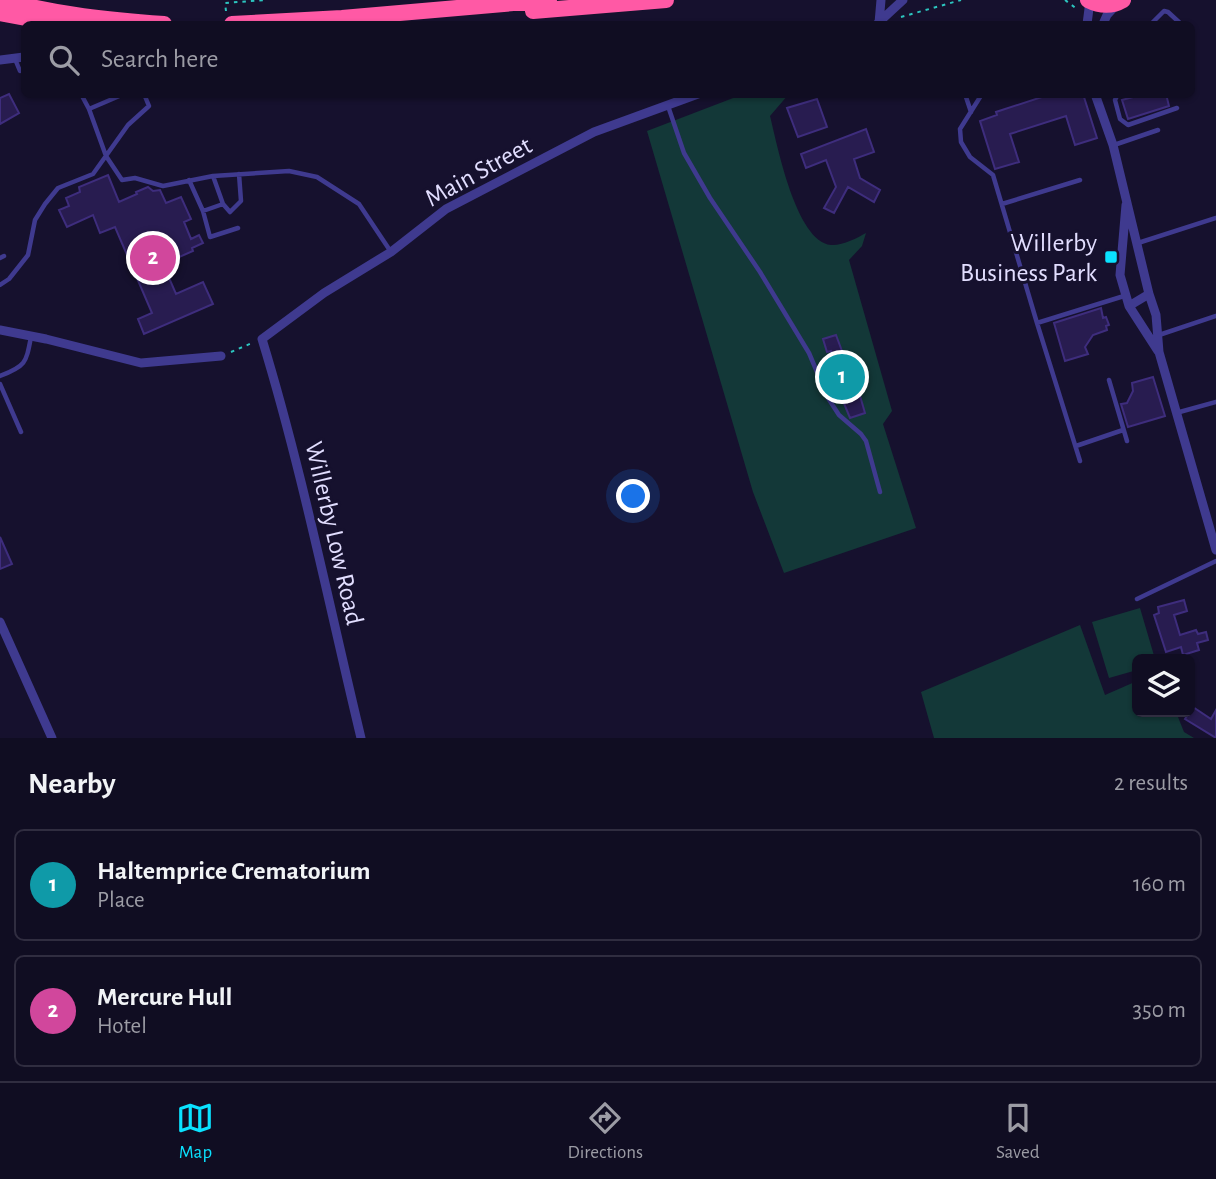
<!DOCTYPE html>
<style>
body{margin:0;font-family:"Alegreya Sans",sans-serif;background:#1e1b2f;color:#f1f3f6}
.controls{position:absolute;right:21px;bottom:21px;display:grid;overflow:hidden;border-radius:10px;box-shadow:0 2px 5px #0004}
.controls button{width:63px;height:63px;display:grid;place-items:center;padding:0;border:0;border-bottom:2px solid #302d40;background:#100d22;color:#f1f3f6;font:35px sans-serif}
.you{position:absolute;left:634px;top:497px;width:24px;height:24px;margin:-18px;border:5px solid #fff;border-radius:50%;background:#1a73e8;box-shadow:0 0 0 10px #1a73e833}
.badge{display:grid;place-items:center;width:46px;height:46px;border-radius:50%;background:#0ae2ff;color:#fff;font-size:23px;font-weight:700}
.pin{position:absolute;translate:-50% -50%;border:4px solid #fff;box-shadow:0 2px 7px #0006}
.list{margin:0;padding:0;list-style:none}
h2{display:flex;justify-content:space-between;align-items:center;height:91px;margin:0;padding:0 28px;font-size:30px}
h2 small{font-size:23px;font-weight:400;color:#9c9ca5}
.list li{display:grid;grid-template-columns:46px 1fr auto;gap:21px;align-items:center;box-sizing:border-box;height:112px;margin:0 14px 14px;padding:0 14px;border:2px solid #302d40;border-radius:10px}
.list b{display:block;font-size:26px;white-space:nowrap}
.list p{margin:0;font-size:23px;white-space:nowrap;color:#9c9ca5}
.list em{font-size:23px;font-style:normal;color:#9c9ca5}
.icon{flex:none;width:38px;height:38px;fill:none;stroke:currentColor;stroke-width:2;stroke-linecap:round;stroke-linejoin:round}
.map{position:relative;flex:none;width:1216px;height:738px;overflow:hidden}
.search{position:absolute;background:#100d22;box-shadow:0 2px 5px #0004;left:21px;right:21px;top:21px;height:77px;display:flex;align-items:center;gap:18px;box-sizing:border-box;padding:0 24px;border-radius:10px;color:#9c9ca5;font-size:26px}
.sheet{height:343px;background:#100d22}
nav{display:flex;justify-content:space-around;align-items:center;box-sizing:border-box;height:98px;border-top:2px solid #302d40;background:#100d22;font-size:19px;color:#9c9ca5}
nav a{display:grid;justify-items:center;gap:4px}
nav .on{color:#0ae2ff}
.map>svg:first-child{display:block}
.green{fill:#133838}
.building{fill:#281c50;stroke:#3e2d7d;stroke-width:2}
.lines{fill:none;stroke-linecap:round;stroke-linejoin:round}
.path{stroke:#2cc5bf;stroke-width:2;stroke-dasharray:3.5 5;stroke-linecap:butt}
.lane{stroke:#3f3a8f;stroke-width:4.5}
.street{stroke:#3f3a8f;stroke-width:9}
.highway{stroke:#ff59a5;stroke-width:16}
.poi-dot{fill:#0ae2ff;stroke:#16112e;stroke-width:2.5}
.labels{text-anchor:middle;stroke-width:6;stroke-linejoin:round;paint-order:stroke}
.street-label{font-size:26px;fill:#e2deff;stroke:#16112e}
.poi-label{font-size:26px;fill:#e2deff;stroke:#16112e;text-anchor:end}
</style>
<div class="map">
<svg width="1216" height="738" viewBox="0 0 1216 738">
<rect width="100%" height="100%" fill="#16112e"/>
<path class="green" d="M741,95H788L770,116C777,144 796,242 831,245C842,246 857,238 866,233L862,246L849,260L892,411L883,424L916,528L784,573L753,492L647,131Z
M1140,608L1155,659H1137V670L1109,678L1092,622Z
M1080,625L1105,695L1137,681V712H1176L1184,732L1194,738H934L921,692Z"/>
<path class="building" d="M9,94L19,113L0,124V98Z
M1051,94H1083L1097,138L1075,145L1066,116L1010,134L1019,162L995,169L980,121L997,115L996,112Z
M1144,94H1166L1169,106L1128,119L1122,100Z
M817,99L827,127L798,137L787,108Z
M866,129L874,152L854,159L860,178L880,190L874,202L848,187L834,213L824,208L836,187L826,160L806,168L801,154Z
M108,175L119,202L137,194L136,192L148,187L153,191L160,190L166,203L181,197L191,219L184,222L191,239L199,235L203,243L192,248L193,251L163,264L176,294L203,282L213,304L144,334L138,319L152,313L115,227L100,233L93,215L67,227L59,210L69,206L66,198L80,192L79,187Z
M1101,308L1103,318L1106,317L1109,325L1106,326L1107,330L1093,335L1085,347L1088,354L1065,361L1054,323Z
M836,335L845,359L849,358L865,413L850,418L843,401L848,399L842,383L831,386L826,372L837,369L831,351L827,352L823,339Z
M1153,377L1165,416L1128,427L1121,404L1127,403L1133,391L1132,383Z
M0,537L12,564L0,569Z
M1184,600L1187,611L1174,615L1180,635L1196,630L1198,634L1206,632L1208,640L1197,643L1199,650L1183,655L1181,647L1166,652L1154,615L1159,613L1158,607Z
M1193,707L1211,719L1216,710V738L1185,719Z"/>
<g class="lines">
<path class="path" d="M1065,0L1077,9
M226,11L225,3L265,0
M901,17L961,0
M231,352L252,343"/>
<path class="lane" d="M1151,24L1164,11L1168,12L1181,24
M15,59L20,71
M81,94L89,109L106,156L122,180L135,178L163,186L213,176L289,171L317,177L359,204L391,252
M965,94L971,112
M982,94L960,129L961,142L970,157L993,175L1037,323
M1118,94L1115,100L1120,119L1128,125L1177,108
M668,106L684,153L710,198L760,272L809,353L828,398L839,415L861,434L866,441L880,492
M89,109L124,94
M1114,145L1158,130
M213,176L223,204L230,212L241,201L239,174
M189,180L203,211L210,237L238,228
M1002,204L1080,180
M203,211L223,204
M1138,243L1216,218
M0,258L4,256
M0,285L9,279L28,255L35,220L45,204L58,188L93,174L128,125L149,106L144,94
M1159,335L1216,316
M0,376C26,366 26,363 31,337
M1109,380L1127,441
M0,384L21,432
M1176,413L1216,402
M1076,446L1123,430
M1080,461L1037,323L1124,296
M1137,599L1216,561"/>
<path class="street" d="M879,23L881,0
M877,24L903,0
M1087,24L1090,1
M1103,24L1107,15L1117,4
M0,60L24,57
M1095,94L1113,145L1149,294L1129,306L1120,275L1126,205
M1149,294L1156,315L1159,352L1216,550
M1129,306L1158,351
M0,330L46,339L141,363L221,356
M0,622L52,738
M361,738C329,605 302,470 262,339L324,293L391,252L446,209L594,132L698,94"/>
<path class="highway" d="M4,0C56,15 110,20 164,24
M1088,0C1100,6 1111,7 1123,0
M533,11L666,0
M0,13L58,24
M232,24L342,18L549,0"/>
</g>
<rect class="poi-dot" x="1104" y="250" width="14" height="14" rx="3.5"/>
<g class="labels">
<g class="street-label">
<text transform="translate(478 171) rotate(-29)" y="9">Main Street</text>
<text transform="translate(335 533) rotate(77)" y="9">Willerby Low Road</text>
</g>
<g class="poi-label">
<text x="1097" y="251">Willerby<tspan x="1097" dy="30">Business Park</tspan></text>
</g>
</g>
</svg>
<div class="controls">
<button><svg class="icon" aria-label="layers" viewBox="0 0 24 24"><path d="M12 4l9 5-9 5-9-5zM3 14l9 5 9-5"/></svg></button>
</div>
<div class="you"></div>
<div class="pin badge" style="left:842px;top:377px;background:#0f9aa8">1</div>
<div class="pin badge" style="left:153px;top:258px;background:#d1479c">2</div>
<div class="search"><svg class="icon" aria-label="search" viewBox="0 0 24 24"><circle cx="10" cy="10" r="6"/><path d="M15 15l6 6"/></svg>Search here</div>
</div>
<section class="sheet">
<h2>Nearby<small>2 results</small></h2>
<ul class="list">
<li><span class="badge" style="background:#0f9aa8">1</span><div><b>Haltemprice Crematorium</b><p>Place</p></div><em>160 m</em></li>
<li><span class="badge" style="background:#d1479c">2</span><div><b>Mercure Hull</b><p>Hotel</p></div><em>350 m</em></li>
</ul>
</section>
<nav>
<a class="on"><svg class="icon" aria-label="map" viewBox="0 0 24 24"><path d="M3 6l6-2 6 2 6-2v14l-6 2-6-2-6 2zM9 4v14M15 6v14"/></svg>Map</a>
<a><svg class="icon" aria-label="directions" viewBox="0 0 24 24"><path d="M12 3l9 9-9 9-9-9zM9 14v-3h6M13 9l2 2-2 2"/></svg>Directions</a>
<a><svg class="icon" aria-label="saved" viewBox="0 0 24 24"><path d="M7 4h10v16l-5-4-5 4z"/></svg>Saved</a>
</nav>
